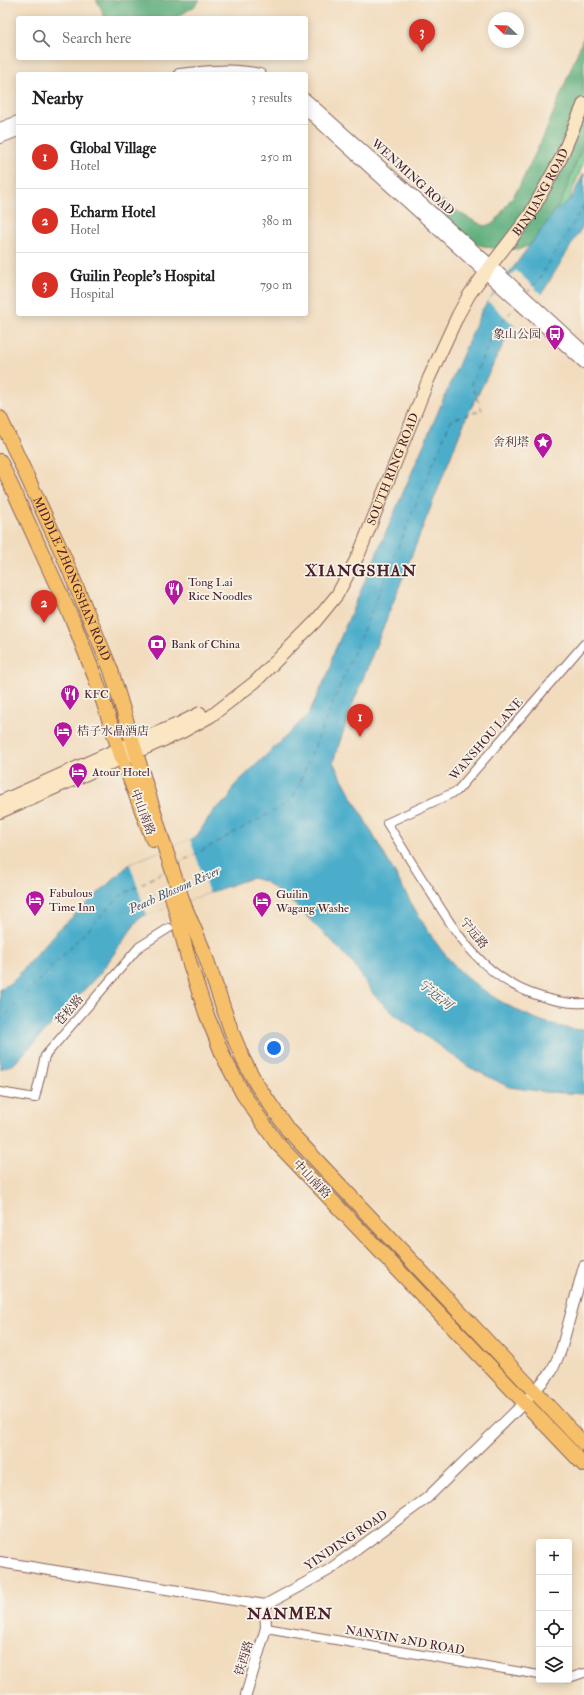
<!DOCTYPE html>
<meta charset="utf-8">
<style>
body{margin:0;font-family:"IM FELL Double Pica","Noto Serif SC",serif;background:#f6f6f6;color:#202124}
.controls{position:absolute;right:12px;bottom:12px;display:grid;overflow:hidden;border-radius:4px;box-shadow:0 2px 10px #0003}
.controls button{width:36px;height:36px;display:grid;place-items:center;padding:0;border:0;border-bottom:1px solid #e0e0e0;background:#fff;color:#202124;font:20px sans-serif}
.compass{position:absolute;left:488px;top:12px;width:36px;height:36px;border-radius:50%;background:#fff;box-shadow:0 2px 10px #0003;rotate:293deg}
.you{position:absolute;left:274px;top:1048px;width:14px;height:14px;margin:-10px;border:3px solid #fff;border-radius:50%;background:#1a73e8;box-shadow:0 0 0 6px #1a73e833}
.badge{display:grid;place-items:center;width:26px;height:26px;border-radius:50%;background:#d93025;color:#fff;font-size:13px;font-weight:700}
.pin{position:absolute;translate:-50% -33px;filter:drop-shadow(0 1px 2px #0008)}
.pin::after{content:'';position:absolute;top:21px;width:14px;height:12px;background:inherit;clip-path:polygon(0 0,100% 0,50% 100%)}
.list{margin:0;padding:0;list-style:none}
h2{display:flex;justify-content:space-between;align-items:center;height:52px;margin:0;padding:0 16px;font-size:17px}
h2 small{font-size:13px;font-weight:400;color:#757577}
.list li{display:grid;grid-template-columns:26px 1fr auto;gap:12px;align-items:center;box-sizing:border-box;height:64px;padding:0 16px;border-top:1px solid #e0e0e0}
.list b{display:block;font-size:15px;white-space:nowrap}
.list p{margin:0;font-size:13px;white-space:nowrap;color:#757577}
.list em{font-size:13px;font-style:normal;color:#757577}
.icon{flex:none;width:22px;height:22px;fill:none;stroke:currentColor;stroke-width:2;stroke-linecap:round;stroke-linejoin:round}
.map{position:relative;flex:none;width:584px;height:1695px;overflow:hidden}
.search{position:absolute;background:#fff;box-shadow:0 2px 10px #0003;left:16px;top:16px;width:292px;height:44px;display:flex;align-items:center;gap:10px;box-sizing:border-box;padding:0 14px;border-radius:4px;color:#757577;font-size:15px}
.panel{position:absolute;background:#fff;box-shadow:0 2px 10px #0003;left:16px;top:72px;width:292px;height:244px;border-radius:4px}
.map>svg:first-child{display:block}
.green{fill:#70c990;stroke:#5d745e}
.forest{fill:#5cad7a;stroke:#536652}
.water{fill:#4badca;stroke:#4a667a}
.pier{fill:#f2dcbe}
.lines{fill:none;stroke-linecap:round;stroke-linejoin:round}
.ferry{stroke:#4a586b;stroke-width:1;stroke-dasharray:5 4;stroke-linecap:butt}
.minor-casing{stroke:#85615e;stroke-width:10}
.tertiary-casing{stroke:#85615e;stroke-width:12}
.secondary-casing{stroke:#85615e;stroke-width:14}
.trunk-casing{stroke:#85615e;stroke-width:16}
.minor{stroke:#fff;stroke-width:8}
.tertiary{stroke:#fff;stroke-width:10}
.secondary{stroke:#fbe6c4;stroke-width:12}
.trunk{stroke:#f6c06b;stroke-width:14}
.labels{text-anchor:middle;stroke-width:3.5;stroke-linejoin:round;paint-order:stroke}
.street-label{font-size:12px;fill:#4a1f2b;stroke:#f7f3e8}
.poi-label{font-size:12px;fill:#4a1f2b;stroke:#f7f3e8;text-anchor:start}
.water-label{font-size:13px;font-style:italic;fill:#4a586b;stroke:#f7f3e8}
.district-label{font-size:16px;font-weight:bold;letter-spacing:1px;fill:#4a1f2b;stroke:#f7f3e8}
</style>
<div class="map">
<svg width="584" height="1695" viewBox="0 0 584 1695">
<rect width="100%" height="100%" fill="#f7f3e8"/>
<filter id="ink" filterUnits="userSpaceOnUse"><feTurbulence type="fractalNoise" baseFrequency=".025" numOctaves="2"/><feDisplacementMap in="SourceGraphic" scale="8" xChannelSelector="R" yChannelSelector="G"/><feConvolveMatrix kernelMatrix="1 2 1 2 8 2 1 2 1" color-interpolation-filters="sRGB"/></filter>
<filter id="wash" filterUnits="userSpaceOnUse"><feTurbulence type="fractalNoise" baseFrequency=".012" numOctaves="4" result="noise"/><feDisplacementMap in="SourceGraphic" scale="16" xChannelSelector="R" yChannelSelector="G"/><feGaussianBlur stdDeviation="0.9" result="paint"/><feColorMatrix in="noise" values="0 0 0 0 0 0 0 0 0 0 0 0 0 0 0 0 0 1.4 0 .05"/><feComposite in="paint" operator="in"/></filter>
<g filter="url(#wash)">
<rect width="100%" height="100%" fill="#f2dcbe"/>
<path class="green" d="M584,138V161L570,196L584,203V221L554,207Z"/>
<path class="forest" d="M96,0H200L195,6L176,18H104L101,8Z
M584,36V137L582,148L562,200L555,211L530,245L520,249L492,248L475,244L442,216L435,205L442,200C455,211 469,219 485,226L495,222L519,187L546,131Z"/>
<path class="water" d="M584,173V224L544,290L510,331L466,418L352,706L333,762C354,801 376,840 398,879C415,910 433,944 458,969C487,998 543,1029 584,1030V1094L545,1092L509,1087L469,1067L394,1014L374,995L353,963L294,904L264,881L251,878L140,917L101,972L14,1064L0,1069V989L11,983L56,932L130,864L196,837L214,810L229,799L233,787L308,715L330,669L332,657L482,310L555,211L571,199Z"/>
<path class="pier" d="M516,270L542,295L516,327L488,301Z
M190,839L209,893L147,915L130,864Z"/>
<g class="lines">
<path class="ferry" d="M527,293L539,279L584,206
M177,864L292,801L451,420L482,410L471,384L495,330L515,307
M0,1021L120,896L165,871"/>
</g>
</g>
<g filter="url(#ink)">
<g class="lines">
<defs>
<path id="minor" d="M584,644L457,791L387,823C401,845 414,867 428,888C457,935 484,979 539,996C554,1001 568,1004 584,1003
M0,1092L35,1098L45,1056L139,947L169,928
M266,1628L539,1675
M569,1678L584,1673"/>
<path id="tertiary" d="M179,74C206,71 233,68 260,74
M306,99L491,265L584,351
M306,110L584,363
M0,128L18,121
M0,138L18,131
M0,1562L265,1605L329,1570L427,1498L525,1402L552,1371L561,1350L584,1266
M246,1695L266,1628L265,1605"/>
<g id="secondary">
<path d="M0,802L118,749L178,724L200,713"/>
<path id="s1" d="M0,812L182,732L211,716L255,682L315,622L337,595L359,554L429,378L458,315L469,295L485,273L529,216L561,158L584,103"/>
</g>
<g id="trunk">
<path id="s2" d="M0,418L64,557L111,670L163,842L184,905L204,952L231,1030L243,1059L257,1085L288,1130L584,1444"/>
<path d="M0,461L73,621L95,677L122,758L153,840"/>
<path d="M172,896L188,958L206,1013L224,1058L243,1094L276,1142L584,1465"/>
</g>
</defs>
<use href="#minor" class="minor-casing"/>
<use href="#tertiary" class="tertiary-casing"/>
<use href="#secondary" class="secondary-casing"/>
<use href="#trunk" class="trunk-casing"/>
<use href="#minor" class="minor"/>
<use href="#tertiary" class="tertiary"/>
<use href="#secondary" class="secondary"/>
<use href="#trunk" class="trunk"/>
</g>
</g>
<defs>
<symbol id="bus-pin" viewBox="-11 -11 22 30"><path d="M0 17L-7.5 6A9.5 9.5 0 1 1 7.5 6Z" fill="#b5179e" stroke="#f7f3e8"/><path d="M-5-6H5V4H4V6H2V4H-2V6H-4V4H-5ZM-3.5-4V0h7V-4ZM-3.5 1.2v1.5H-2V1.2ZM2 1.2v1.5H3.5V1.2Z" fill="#fff"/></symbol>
<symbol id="sight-pin" viewBox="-11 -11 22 30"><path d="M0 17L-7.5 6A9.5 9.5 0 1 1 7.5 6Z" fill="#b5179e" stroke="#f7f3e8"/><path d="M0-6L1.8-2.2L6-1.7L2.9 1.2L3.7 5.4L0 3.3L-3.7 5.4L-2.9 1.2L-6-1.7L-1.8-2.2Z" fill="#fff"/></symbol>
<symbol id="restaurant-pin" viewBox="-11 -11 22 30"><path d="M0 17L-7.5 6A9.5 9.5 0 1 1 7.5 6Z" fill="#b5179e" stroke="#f7f3e8"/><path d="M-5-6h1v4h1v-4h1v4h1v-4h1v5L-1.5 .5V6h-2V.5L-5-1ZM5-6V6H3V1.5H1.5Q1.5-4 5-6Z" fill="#fff"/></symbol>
<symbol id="bank-pin" viewBox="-11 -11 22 30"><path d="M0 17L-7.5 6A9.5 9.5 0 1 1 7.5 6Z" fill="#b5179e" stroke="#f7f3e8"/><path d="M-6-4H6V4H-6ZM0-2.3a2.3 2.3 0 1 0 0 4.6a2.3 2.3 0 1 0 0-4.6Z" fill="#fff"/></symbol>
<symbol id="hotel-pin" viewBox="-11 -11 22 30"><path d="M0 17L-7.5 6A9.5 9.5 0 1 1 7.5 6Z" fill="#b5179e" stroke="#f7f3e8"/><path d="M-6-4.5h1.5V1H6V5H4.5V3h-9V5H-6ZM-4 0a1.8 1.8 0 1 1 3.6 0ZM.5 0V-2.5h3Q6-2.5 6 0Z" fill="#fff"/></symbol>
</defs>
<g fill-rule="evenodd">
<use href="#bus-pin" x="544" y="323" width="22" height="30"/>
<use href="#sight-pin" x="532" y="431" width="22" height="30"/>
<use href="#restaurant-pin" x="163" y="578" width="22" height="30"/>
<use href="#bank-pin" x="146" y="633" width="22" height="30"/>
<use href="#restaurant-pin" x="59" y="683" width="22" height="30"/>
<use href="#hotel-pin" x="52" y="720" width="22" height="30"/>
<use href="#hotel-pin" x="67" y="761" width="22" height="30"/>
<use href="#hotel-pin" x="24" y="889" width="22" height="30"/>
<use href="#hotel-pin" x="251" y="890" width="22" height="30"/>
</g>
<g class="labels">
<g class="street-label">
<text transform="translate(413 177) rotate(42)" y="4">WENMING ROAD</text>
<text dy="4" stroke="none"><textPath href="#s1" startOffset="861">BINJIANG ROAD</textPath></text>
<text dy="4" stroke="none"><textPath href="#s1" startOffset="545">SOUTH RING ROAD</textPath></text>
<text dy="4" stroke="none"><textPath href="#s2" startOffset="176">MIDDLE ZHONGSHAN ROAD</textPath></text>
<text transform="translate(486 739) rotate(-49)" y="4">WANSHOU LANE</text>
<text transform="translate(143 812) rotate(69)" y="4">中山南路</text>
<text transform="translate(474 933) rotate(51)" y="4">宁远路</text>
<text transform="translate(69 1010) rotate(-49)" y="4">苍松路</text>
<text transform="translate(312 1179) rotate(46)" y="4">中山南路</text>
<text transform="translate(346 1540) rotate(-34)" y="4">YINDING ROAD</text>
<text transform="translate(405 1640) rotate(10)" y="4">NANXIN 2ND ROAD</text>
<text transform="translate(244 1658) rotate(-73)" y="4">铁西路</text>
</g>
<g class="poi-label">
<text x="541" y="338" text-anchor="end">象山公园</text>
<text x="529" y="446" text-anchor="end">舍利塔</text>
<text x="188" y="586">Tong Lai<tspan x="188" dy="14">Rice Noodles</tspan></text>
<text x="171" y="648">Bank of China</text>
<text x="84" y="698">KFC</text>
<text x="77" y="735">桔子水晶酒店</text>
<text x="92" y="776">Atour Hotel</text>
<text x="49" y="897">Fabulous<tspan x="49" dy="14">Time Inn</tspan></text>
<text x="276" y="898">Guilin<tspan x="276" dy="14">Wagang Washe</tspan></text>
</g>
<g class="water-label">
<text transform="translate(174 889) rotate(-24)" y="5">Peach Blossom River</text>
<text transform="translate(436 994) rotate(39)" y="5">宁远河</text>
</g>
<g class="district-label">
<text x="361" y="576">XIANGSHAN</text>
<text x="290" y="1619">NANMEN</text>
</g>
</g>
</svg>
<div class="controls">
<button>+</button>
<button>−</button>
<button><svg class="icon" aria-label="locate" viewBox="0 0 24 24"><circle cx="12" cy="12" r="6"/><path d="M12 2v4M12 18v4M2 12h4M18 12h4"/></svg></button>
<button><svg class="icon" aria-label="layers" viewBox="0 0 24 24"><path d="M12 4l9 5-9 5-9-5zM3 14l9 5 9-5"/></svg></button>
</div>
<svg class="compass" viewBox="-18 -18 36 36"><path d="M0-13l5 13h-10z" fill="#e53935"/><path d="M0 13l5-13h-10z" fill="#757577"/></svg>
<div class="you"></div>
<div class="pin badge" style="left:360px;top:737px">1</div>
<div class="pin badge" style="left:44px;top:623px">2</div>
<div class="pin badge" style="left:422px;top:52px">3</div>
<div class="search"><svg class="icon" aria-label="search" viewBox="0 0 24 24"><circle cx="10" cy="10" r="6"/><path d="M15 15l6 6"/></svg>Search here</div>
<section class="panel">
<h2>Nearby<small>3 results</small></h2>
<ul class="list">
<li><span class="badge">1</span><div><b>Global Village</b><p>Hotel</p></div><em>250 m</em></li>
<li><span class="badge">2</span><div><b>Echarm Hotel</b><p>Hotel</p></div><em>380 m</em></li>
<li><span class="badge">3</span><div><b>Guilin People's Hospital</b><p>Hospital</p></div><em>790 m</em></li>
</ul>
</section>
</div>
